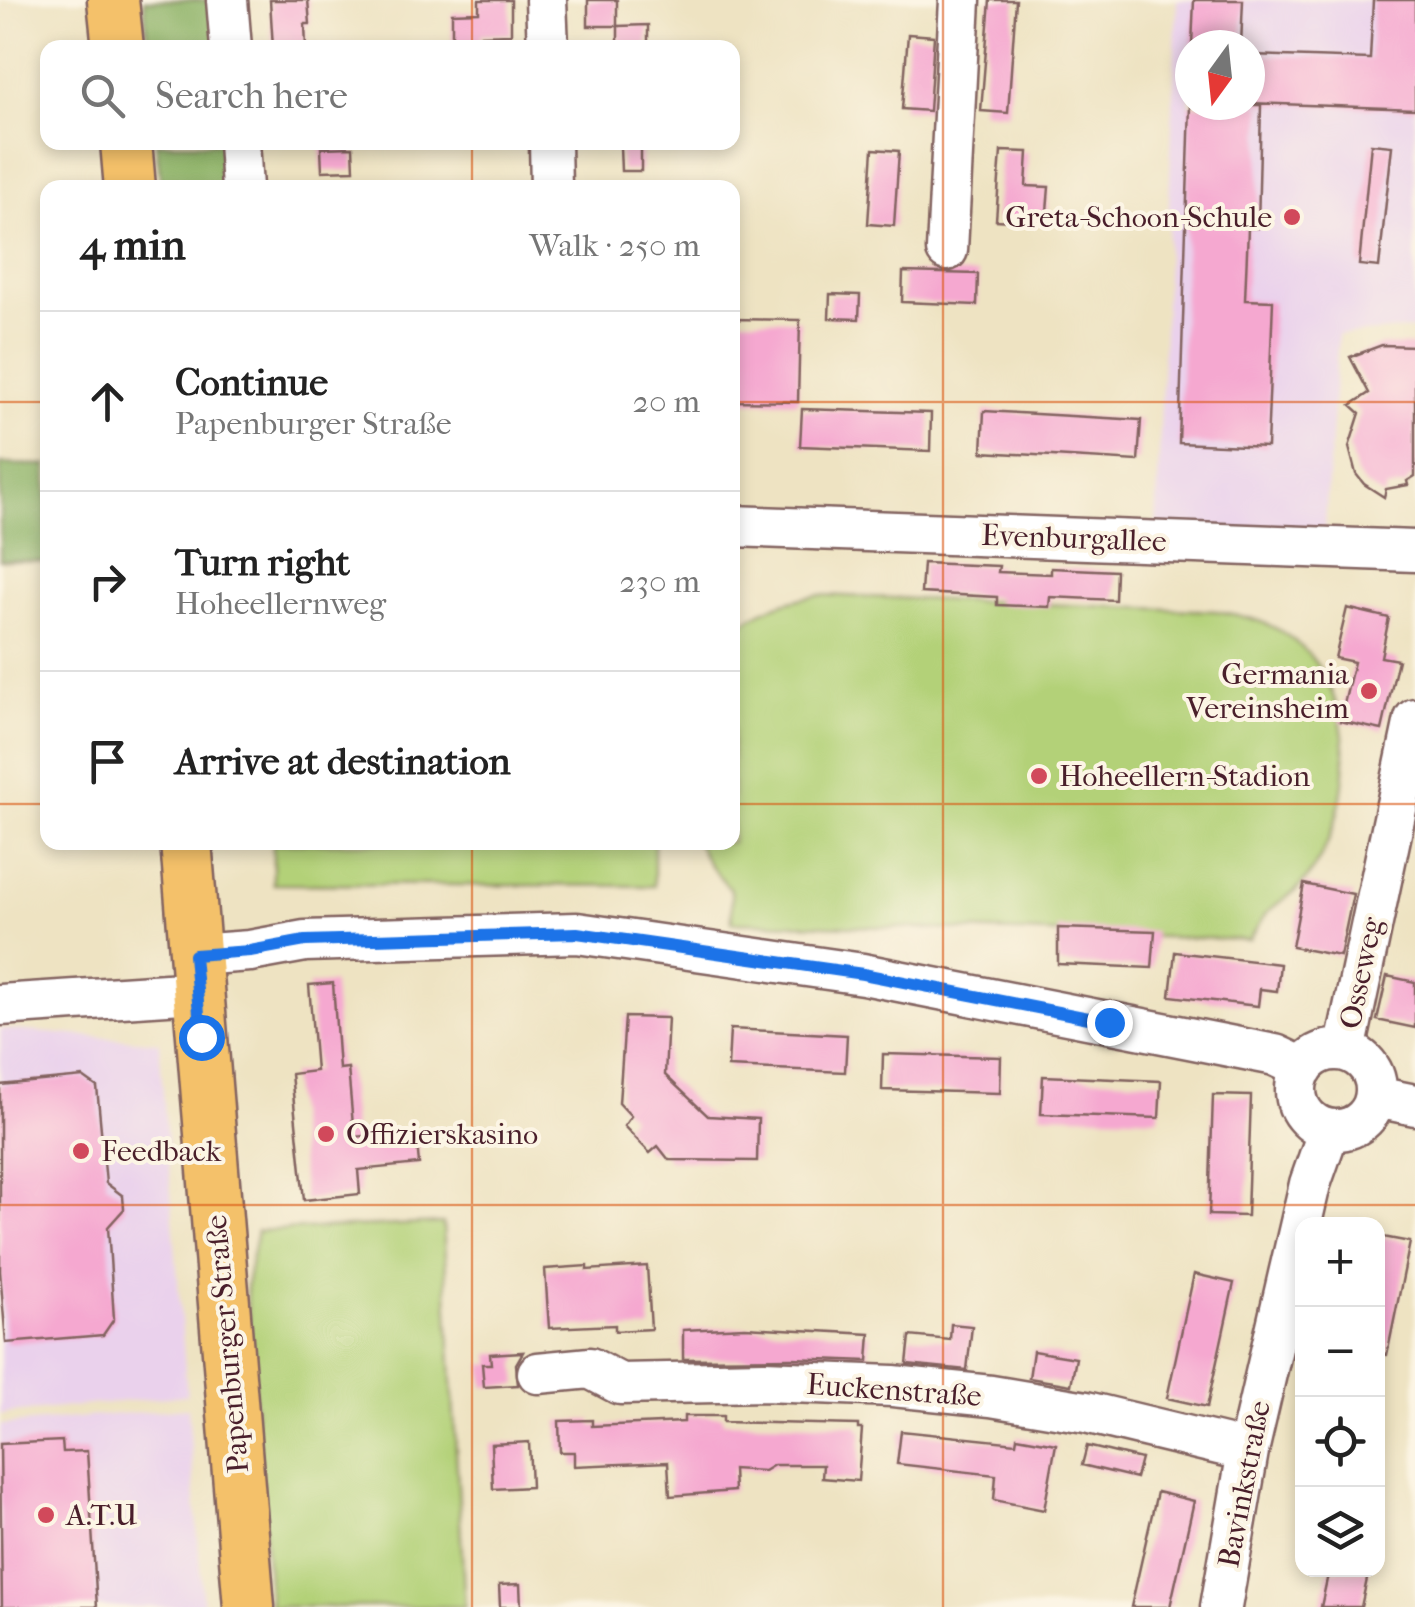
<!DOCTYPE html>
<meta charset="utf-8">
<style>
body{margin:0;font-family:"IM FELL French Canon",serif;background:#f2f2f2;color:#222}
.controls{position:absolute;right:30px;bottom:30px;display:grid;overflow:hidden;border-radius:20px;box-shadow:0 5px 15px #0003}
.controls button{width:90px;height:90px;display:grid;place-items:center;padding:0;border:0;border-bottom:2px solid #e0e0e0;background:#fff;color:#222;font:50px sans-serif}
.compass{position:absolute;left:1175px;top:30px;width:90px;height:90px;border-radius:50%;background:#fff;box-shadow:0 5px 15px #0003;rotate:195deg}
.stop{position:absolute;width:30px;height:30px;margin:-22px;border:8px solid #1a73e8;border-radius:50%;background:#fff}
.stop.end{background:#1a73e8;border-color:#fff;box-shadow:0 2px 10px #0008}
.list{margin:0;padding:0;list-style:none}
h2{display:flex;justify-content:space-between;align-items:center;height:130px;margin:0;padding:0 40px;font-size:42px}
h2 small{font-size:32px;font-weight:400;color:#767676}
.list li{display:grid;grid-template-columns:65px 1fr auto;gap:30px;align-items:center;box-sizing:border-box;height:180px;padding:0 40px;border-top:2px solid #e0e0e0}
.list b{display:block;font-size:38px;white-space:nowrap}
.list p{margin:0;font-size:32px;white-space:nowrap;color:#767676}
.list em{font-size:32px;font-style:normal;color:#767676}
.icon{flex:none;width:55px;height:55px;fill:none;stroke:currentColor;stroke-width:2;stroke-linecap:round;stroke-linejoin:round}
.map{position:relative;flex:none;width:1415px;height:1607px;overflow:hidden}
.search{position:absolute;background:#fff;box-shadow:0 5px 15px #0003;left:40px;top:40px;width:700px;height:110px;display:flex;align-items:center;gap:25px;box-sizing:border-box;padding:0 35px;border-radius:20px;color:#767676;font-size:38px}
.panel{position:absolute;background:#fff;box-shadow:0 5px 15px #0003;left:40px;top:180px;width:700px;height:670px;border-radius:20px}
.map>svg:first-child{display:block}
.built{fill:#ead1ec;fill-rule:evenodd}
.green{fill:#b3d178;stroke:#7e7852;stroke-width:2.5}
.forest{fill:#8eb368;stroke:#6c694a;stroke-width:2.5}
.building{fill:#f5a8d0}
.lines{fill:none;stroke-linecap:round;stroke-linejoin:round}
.minor-casing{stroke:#836460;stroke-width:45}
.major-casing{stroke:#836460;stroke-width:55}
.minor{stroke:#fff;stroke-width:40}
.major{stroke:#f4c16a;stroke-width:50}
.route{stroke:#1a73e8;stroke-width:12}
.grid{fill:none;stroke:#d8530f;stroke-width:2.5;stroke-opacity:0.55}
.poi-dot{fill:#d1495b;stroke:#fcf5e5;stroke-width:4}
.labels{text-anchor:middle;stroke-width:8;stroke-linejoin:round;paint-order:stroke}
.poi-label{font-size:30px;fill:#4a1f2b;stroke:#fcf5e5;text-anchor:start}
.street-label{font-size:30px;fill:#4a1f2b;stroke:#fcf5e5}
</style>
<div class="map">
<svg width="1415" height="1607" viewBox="0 0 1415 1607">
<rect width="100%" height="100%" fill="#fcf5e5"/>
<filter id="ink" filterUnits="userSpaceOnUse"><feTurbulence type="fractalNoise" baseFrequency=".01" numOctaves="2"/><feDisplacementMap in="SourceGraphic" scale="20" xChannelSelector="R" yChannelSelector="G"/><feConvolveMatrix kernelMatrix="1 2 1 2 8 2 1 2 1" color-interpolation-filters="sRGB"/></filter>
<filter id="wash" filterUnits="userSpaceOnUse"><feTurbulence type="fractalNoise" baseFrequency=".0048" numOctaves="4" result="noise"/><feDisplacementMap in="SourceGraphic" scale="40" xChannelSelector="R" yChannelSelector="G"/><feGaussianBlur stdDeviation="2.25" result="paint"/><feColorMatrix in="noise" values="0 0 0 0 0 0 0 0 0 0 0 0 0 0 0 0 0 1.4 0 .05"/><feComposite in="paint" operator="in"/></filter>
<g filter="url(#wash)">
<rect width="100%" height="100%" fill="#eee3c2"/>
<path class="built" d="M1177,0H1415V329L1338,335L1324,538L1156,531ZM1190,45H1250V105H1190Z
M0,1029L159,1042L187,1395L0,1414Z
M188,1408L203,1607H0V1425Z"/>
<path class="green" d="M818,595L1217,611C1239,615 1263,620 1282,632C1357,679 1358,790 1319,860C1313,870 1305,882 1296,890C1286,899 1274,904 1266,914C1260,922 1255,932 1249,940L732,922L731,890L708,863L697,843L732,842L733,631C758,608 785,601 818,595Z
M273,843H654V886L273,884Z
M443,1223L465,1607H270L246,1285L257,1231Z"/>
<path class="forest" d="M144,0H227L230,47H148Z
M156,143H237L240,187H161Z
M0,464L47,465V562L0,560Z"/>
<g id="blocks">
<path class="building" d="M270,0H308L310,24H305L306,48H273Z
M479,0H511V34L481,35V48H452V13L479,12Z
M588,0H617V26H588Z
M990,0H1016L1008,113L981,111Z
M1194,0H1243L1241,45H1192Z
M1373,0H1415V109L1250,103V55L1370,59Z
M648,25V46H618V26Z
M908,34L934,36L929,111L902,109Z
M1190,105H1261L1258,228H1248L1245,300L1273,301L1267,447L1179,443Z
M1371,144L1392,146L1379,267L1359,265Z
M641,145V171H621L620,146Z
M353,147L354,170L322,171L321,148Z
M873,149L899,151L894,226L868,224Z
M1001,151L1028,152L1026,186L1049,187L1046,223L996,220Z
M903,272L978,274L977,305L902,302Z
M830,294L860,295L859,319L829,318Z
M732,319L800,320L798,402L732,401Z
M1382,345L1415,346V476L1407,481L1408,485L1386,489L1384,497L1364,484L1356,474L1349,447L1360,413L1351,405L1369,393L1350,357Z
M802,409L931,413L930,451L800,446Z
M984,411L1141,420L1138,461L982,452Z
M923,563L999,566L998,572L1051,574V568L1116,571L1115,600L1050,597L1049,607L997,605V597L921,593Z
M1347,608L1389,618L1381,657L1398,660L1382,730L1340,721L1354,662L1335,658Z
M1304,884L1353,894L1340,956L1292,947Z
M1058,928L1155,931L1152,968L1058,964Z
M1175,952L1280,964L1277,991L1260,989L1258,1006L1170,996Z
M1387,976L1415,982V1028L1377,1020Z
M333,983L339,1069L348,1068L354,1137L416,1131L419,1164L358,1170L360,1194L304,1200L291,1074L316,1071L309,985Z
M625,1017L668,1018L665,1075L708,1116L758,1119L757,1161L669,1160L658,1146L650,1153L624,1126L631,1116L619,1103Z
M730,1029L847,1035L845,1072L728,1067Z
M883,1054L1001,1057L1000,1093L882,1090Z
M1043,1076L1161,1081L1159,1118L1041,1114Z
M83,1077L97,1087L106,1183L123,1196L124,1209L108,1227L114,1319L103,1335L6,1343L0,1271V1085Z
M1213,1095L1251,1096L1247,1216L1209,1215Z
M1378,1236L1410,1242L1387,1355L1378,1354Z
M587,1266V1270L647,1266L651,1329L615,1331V1325L549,1328L545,1269Z
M1194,1274L1234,1283L1207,1407L1167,1398Z
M951,1324L972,1326L967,1370L907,1364L910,1336L950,1340Z
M745,1327L870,1334L868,1361L792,1358L683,1359V1330Z
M1033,1351L1076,1358L1071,1385L1029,1378Z
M523,1352L516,1364L518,1385L484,1387L482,1364H491L490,1354Z
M684,1416H723V1422L858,1425V1429H862L858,1481L822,1478L823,1465H774L764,1471L733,1469L734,1491L670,1496L668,1462L574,1466V1452H560L559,1421L592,1420V1426L684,1422Z
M901,1431L1016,1443L1017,1437L1056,1444L1044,1510L994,1500L996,1475L897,1464Z
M62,1441L63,1452L87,1451L97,1607H2L0,1444Z
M529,1442L531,1487L493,1489L491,1444Z
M1087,1446L1141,1459L1136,1478L1082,1465Z
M1157,1492L1194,1501L1180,1563L1170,1607H1131Z
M1329,1570H1369L1361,1607H1321Z
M520,1584L521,1607H500L499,1585Z"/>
</g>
</g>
<g filter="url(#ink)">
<use href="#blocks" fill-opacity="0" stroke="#836460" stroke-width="2.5"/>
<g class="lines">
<defs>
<path id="minor" d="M227,0L231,48
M546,0L548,48
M239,142L242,188
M550,142L551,188
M947,250L960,0
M732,526L1415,551
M195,955L250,951L305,941L577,933L863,974L1275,1055L1303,1068
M0,1005L197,992
M1296 1090a40 40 0 1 1 80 0a40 40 0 1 1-80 0Z
M1345,1051L1415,719
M1376,1097L1415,1105
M538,1373L590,1368L620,1384L764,1381L893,1386L991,1396L1086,1412L1248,1451
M1221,1607L1248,1451L1310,1184L1329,1130"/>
<path id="major" d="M113,0L118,48
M126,142L130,188
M186,842L249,1607"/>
</defs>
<use href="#minor" class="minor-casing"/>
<use href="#major" class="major-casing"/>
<use href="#minor" class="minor"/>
<use href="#major" class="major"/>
</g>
</g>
<g class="lines" filter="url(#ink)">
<path class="route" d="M201,1037L194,955L250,951L305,941L577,933L863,974L1109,1022"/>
</g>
<path class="grid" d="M472,0V48M943,0V1607M472,142V188M0,402H48M732,402H1415M0,804H48M732,804H1415M472,842V1607M0,1205H1415"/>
<g class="poi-dot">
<circle cx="1292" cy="217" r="10"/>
<circle cx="1369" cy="691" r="10"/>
<circle cx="1039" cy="776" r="10"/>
<circle cx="326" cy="1134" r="10"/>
<circle cx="81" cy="1151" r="10"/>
<circle cx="46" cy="1515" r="10"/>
</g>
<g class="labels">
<g class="poi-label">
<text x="1272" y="227" text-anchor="end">Greta-Schoon-Schule</text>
<text x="1349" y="684" text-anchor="end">Germania<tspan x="1349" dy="34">Vereinsheim</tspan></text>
<text x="1059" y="786">Hoheellern-Stadion</text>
<text x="346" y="1144">Offizierskasino</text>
<text x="101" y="1161">Feedback</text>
<text x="66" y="1525">A.T.U</text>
</g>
<g class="street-label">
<text transform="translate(1074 538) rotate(2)" y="10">Evenburgallee</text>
<text transform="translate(1361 973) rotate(-78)" y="10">Osseweg</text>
<text transform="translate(227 1344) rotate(-95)" y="10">Papenburger Straße</text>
<text transform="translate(894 1390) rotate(4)" y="10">Euckenstraße</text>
<text transform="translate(1244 1484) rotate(-79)" y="10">Bavinkstraße</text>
</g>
</g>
</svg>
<div class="controls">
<button>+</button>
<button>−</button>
<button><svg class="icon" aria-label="locate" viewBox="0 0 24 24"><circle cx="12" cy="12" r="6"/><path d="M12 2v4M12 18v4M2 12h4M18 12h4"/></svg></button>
<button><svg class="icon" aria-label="layers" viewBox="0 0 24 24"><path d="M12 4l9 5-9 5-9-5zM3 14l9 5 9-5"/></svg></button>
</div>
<svg class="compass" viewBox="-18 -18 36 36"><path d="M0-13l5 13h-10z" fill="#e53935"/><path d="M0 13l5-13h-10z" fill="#767676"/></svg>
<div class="stop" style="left:201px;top:1037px"></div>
<div class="stop end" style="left:1109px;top:1022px"></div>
<div class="search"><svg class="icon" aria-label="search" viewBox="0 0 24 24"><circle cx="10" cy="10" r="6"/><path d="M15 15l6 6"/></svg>Search here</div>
<section class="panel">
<h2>4 min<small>Walk · 250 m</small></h2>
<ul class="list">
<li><svg class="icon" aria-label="ahead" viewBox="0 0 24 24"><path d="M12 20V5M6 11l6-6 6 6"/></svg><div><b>Continue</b><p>Papenburger Straße</p></div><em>20 m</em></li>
<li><svg class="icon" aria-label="right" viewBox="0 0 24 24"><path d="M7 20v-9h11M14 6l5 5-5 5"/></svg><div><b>Turn right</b><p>Hoheellernweg</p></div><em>230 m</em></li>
<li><svg class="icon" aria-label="arrive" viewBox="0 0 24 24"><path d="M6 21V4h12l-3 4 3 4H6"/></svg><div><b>Arrive at destination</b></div></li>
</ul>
</section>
</div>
